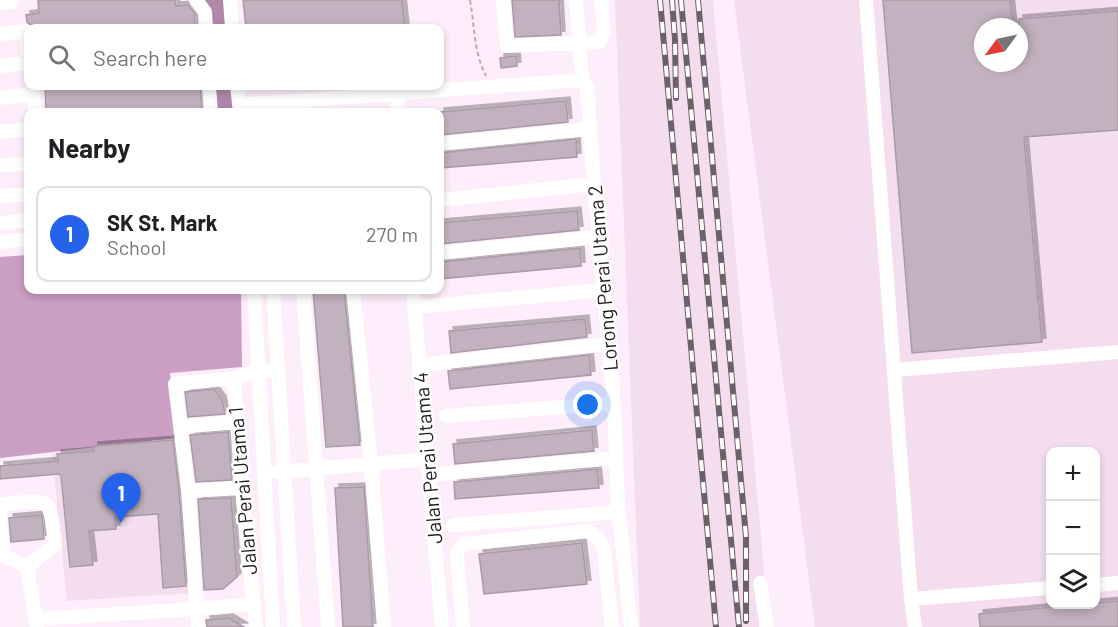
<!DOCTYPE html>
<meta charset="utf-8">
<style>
body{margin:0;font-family:Barlow,sans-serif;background:#f2f2f2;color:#202124}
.controls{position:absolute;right:18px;bottom:18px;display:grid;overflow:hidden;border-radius:12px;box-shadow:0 3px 9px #0003}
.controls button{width:54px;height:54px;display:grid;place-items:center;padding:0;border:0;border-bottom:2px solid #e0e0e0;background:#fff;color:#202124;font:30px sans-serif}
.compass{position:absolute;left:974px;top:18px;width:54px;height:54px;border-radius:50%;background:#fff;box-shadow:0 3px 9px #0003;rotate:237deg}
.you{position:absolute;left:588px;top:405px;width:21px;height:21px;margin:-15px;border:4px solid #fff;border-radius:50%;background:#1a73e8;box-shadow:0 0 0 9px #1a73e833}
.badge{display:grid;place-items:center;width:39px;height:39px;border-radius:50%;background:#2563eb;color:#fff;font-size:20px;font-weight:700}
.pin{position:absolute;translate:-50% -50px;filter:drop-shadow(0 2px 3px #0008)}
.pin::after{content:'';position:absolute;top:32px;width:21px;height:18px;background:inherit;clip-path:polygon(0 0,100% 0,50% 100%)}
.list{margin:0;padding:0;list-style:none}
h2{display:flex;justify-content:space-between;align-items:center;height:78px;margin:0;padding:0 24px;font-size:26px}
h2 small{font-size:20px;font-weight:400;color:#757577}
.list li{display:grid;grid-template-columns:39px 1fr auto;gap:18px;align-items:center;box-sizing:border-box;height:96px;margin:0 12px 12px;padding:0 12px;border:2px solid #e0e0e0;border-radius:12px}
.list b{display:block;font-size:22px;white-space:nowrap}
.list p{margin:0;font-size:20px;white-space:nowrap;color:#757577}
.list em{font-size:20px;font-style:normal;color:#757577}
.icon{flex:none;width:33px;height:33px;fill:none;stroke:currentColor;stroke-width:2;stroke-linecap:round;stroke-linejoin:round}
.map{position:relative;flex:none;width:1118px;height:627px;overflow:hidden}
.search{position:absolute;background:#fff;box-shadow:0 3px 9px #0003;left:24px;top:24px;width:420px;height:66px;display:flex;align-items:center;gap:15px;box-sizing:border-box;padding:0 21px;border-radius:12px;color:#757577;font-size:22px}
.panel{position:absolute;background:#fff;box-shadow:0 3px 9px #0003;left:24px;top:108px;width:420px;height:186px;border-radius:12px}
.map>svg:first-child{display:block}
.built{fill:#f5ddf0;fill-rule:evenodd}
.forest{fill:#cb9fc3}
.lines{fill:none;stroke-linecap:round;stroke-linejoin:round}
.river{stroke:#b288aa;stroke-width:21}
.building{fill:#c2b1bf;stroke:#aa9aa7;stroke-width:1.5;filter:url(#shadow)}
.path{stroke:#b9abb5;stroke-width:2;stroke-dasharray:4.5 3;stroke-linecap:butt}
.minor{stroke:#fff;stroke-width:14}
.rail-casing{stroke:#6b6168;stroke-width:6}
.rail{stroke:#fff;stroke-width:4;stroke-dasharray:11;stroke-linecap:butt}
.labels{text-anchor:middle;stroke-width:5;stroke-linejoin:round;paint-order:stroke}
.street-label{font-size:20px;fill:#241e22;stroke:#fff}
</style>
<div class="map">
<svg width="1118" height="627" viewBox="0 0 1118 627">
<defs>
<filter id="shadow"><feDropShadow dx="4" dy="-4" stdDeviation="0" flood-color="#0004"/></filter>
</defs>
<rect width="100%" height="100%" fill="#feedfa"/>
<path class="built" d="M615,0H713L764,570L759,627H640Z
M734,0H1118V627H815ZM983,27H1019V63H983ZM1050,452H1096V604H1050Z
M176,438L191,593L67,601L52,453Z"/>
<path class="forest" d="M28,255V290H241L242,367L170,373L176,438L0,458V257Z"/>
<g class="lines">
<path class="river" d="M213,0L217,4L219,28
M224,86L227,112"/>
</g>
<path class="building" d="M38,0H175L176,6L188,5L194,12L195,28H34L27,22L26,15L39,13Z
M243,0H402L405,28H246Z
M512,0H559L561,35L515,37Z
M883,0H1010L1013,27H983V63H1019V19L1118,11V130L1024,137L1042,342L912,353Z
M516,56L517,66L501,68L500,58Z
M45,86H200L202,112H46Z
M566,101L568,122L440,135V112Z
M576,139L577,157L440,168V153Z
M577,211L579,230L440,244V223Z
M580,248L581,266L440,279V262Z
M313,290H344L360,445L326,447Z
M585,319L587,337L451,353L449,331Z
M589,355L591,375L450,389L448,371Z
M214,389L222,400L225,414L188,417L185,392Z
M592,430L594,451L455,464L453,444Z
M228,432L232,480L196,482L190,435Z
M173,440L179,492L186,586L163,588L158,514L115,517L116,529L89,531L93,565L70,567L61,476L59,474L0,479V466L58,461L57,454L94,451V446Z
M597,469L599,488L455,499L454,482Z
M364,487L373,627H343L335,488Z
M231,498L237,577L223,589L204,590L198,499Z
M42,515L44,539L11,542L9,518Z
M582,543L587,584L484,594L479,554Z
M1118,601V627H980L979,614Z
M229,618L244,627H207L206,620Z"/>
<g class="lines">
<path class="path" d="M470,0C475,27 473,50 486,76"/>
<path class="minor" d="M196,0L205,12L206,28
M230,0L232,28
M503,0L507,46L599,42L604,33L601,0
M866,0L911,599L915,627
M0,3L12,2
M0,34L26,31L28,57
M0,66L28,63
M209,86L211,112
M237,86L240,112
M32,88L35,112
M397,94L398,112
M0,98L33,94
M239,105L582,80
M0,132L28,129
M440,144L590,129
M0,165L28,164
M0,196L28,194
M440,200L594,184
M0,223L28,220
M0,242L28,239
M440,253L599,237
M254,290L273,627
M273,290L294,627
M303,290L328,627
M353,290L371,464L384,627
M413,290L442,627
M415,307L604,290
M420,365L609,344
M894,370L1118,352
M446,416L614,403
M180,427L237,422
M276,472L428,459
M429,475L616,458
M188,491L242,488
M618,506L631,627
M0,512L5,504C54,499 49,497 55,545L27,567L3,555L0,517
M453,525L608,513L615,511L618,506L614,403L594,184L587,86L582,80L576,0
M27,567L37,627
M760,583L767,627
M1096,585L1118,583
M911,599L1050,588
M36,619L197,609L253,604
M198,627L188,491L175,384L236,378
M256,627L242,488L234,382C240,372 256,372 267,371
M463,627L457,557L458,550L464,544L588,531L598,538L604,550L612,627"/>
<defs>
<path id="rail" d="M660,0L716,627
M672,0L675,40L676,98
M681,0L739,627
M698,0L746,537V621"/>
</defs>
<use href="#rail" class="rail-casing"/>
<use href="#rail" class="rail"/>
</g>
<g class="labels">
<g class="street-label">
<text transform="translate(603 278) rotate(-95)" y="7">Lorong Perai Utama 2</text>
<text transform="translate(428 458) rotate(-95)" y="7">Jalan Perai Utama 4</text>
<text transform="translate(243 491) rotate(-95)" y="7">Jalan Perai Utama 1</text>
</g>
</g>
</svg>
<div class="controls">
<button>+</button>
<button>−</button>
<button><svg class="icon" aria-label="layers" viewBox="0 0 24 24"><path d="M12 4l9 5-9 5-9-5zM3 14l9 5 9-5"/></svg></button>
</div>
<svg class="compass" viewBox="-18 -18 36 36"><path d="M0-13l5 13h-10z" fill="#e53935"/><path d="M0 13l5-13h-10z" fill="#757577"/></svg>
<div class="you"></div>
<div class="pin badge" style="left:121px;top:523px">1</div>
<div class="search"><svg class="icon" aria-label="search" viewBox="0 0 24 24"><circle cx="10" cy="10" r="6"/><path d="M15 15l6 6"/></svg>Search here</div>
<section class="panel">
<h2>Nearby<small></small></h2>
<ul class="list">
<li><span class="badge">1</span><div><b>SK St. Mark</b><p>School</p></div><em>270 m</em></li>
</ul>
</section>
</div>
